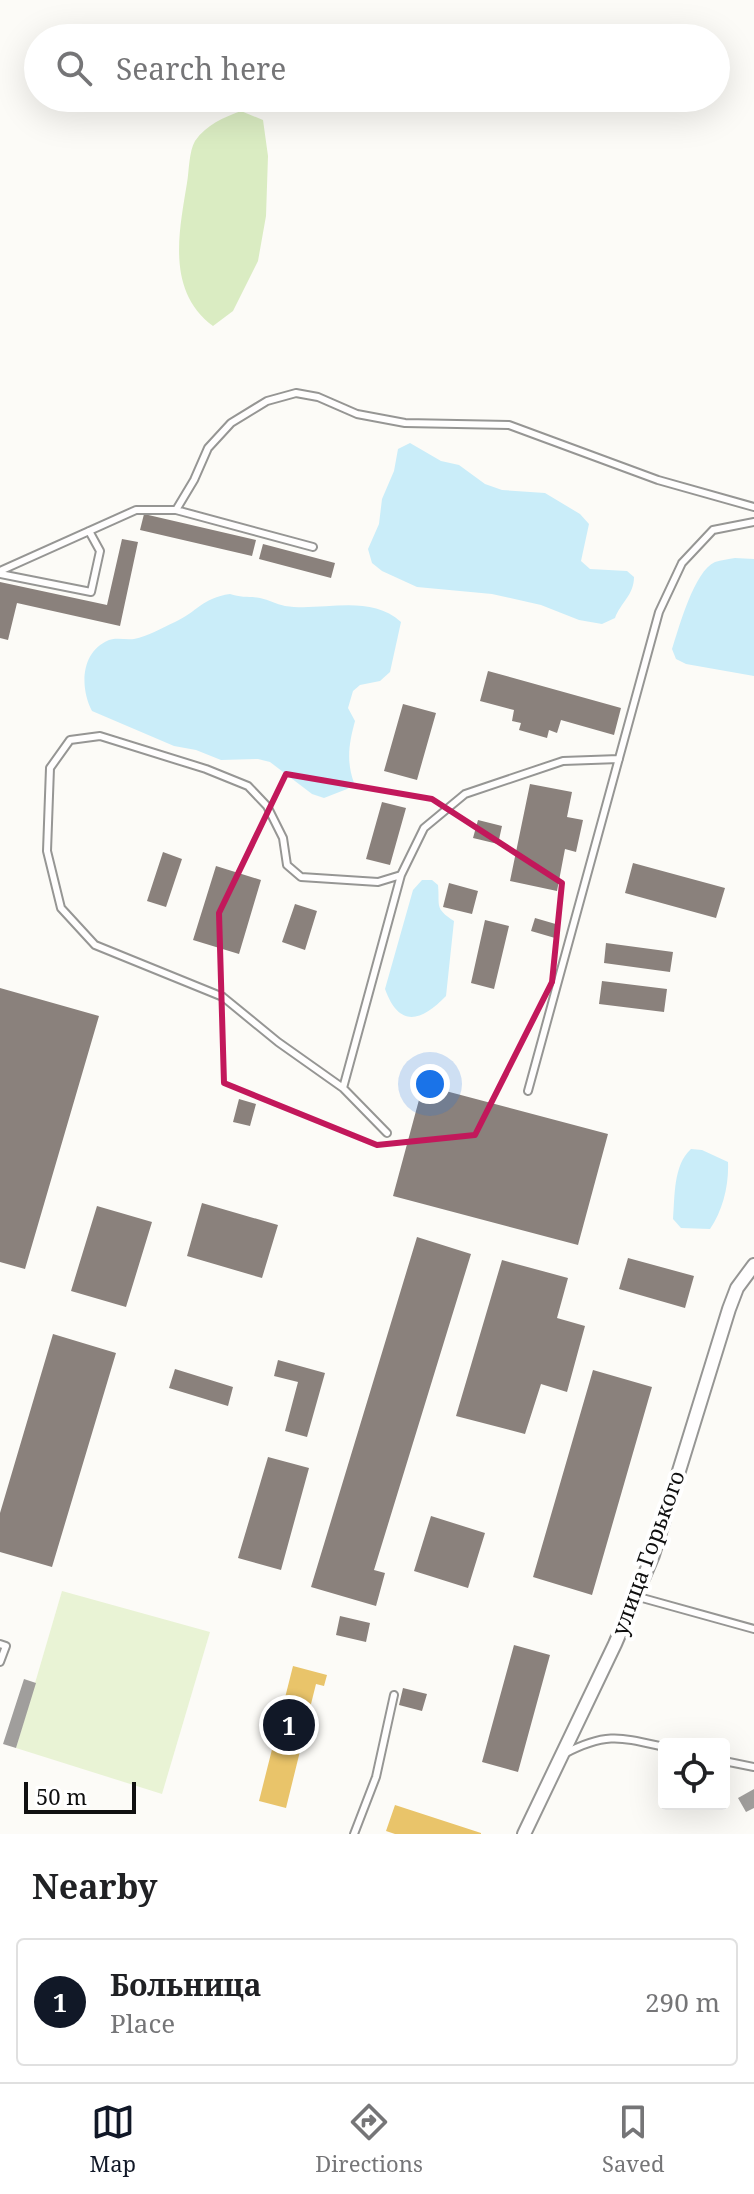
<!DOCTYPE html>
<meta charset="utf-8">
<style>
body{margin:0;font-family:"Noto Serif",serif;background:#f2f2f2;color:#202124}
.controls{position:absolute;right:24px;bottom:24px;display:grid;overflow:hidden;border-radius:8px;box-shadow:0 8px 32px #0002}
.controls button{width:72px;height:72px;display:grid;place-items:center;padding:0;border:0;border-bottom:2px solid #e0e0e0;background:#fff;color:#202124;font:40px sans-serif}
.scale{position:absolute;left:24px;bottom:20px;width:112px;box-sizing:border-box;padding-left:8px;border:4px solid #101010;border-top:0;font-size:22px;line-height:28px;white-space:nowrap;color:#101010;-webkit-text-stroke:6px #fff;paint-order:stroke}
.you{position:absolute;left:430px;top:1084px;width:28px;height:28px;margin:-20px;border:6px solid #fff;border-radius:50%;background:#1a73e8;box-shadow:0 0 0 12px #1a73e833}
.badge{display:grid;place-items:center;width:52px;height:52px;border-radius:50%;background:#111827;color:#fff;font-size:26px;font-weight:700}
.pin{position:absolute;translate:-50% -50%;border:4px solid #fff;box-shadow:0 2px 8px #0006}
.list{margin:0;padding:0;list-style:none}
h2{display:flex;justify-content:space-between;align-items:center;height:104px;margin:0;padding:0 32px;font-size:34px}
h2 small{font-size:26px;font-weight:400;color:#757577}
.list li{display:grid;grid-template-columns:52px 1fr auto;gap:24px;align-items:center;box-sizing:border-box;height:128px;margin:0 16px 16px;padding:0 16px;border:2px solid #e0e0e0;border-radius:8px}
.list b{display:block;font-size:30px;white-space:nowrap}
.list p{margin:0;font-size:26px;white-space:nowrap;color:#757577}
.list em{font-size:26px;font-style:normal;color:#757577}
.icon{flex:none;width:44px;height:44px;fill:none;stroke:currentColor;stroke-width:2;stroke-linecap:round;stroke-linejoin:round}
.map{position:relative;flex:none;width:754px;height:1834px;overflow:hidden}
.search{position:absolute;background:#fff;box-shadow:0 8px 32px #0002;left:24px;right:24px;top:24px;height:88px;display:flex;align-items:center;gap:20px;box-sizing:border-box;padding:0 28px;border-radius:44px;color:#757577;font-size:30px}
.sheet{height:248px;background:#fff}
nav{display:flex;justify-content:space-around;align-items:center;box-sizing:border-box;height:112px;border-top:2px solid #e0e0e0;background:#fff;font-size:22px;color:#757577}
nav a{display:grid;justify-items:center;gap:4px}
nav .on{color:#111827}
.map>svg:first-child{display:block}
.green{fill:#e9f3d5}
.forest{fill:#daecc2}
.water{fill:#caedf9}
.homes{fill:#e9c46a}
.industry{fill:#8a817c}
.building{fill:#a09e9c}
.lines{fill:none;stroke-linecap:round;stroke-linejoin:round}
.lane-casing{stroke:#969694;stroke-width:10}
.street-casing{stroke:#969694;stroke-width:16}
.lane{stroke:#fffefe;stroke-width:6}
.street{stroke:#fffefe;stroke-width:12}
.marked{fill:none;stroke:#c2185b;stroke-width:6;stroke-linejoin:round}
.labels{text-anchor:middle;stroke-width:8;stroke-linejoin:round;paint-order:stroke}
.street-label{font-size:22px;fill:#101010;stroke:#fff}
</style>
<div class="map">
<svg width="754" height="1834" viewBox="0 0 754 1834">
<rect width="100%" height="100%" fill="#fcfbf7"/>
<path class="green" d="M62,1591L210,1632L162,1794L16,1748Z"/>
<path class="forest" d="M241,111L263,120L268,156L266,216L258,261L233,311L213,326C166,291 179,232 187,183C189,171 189,151 195,141C207,124 223,118 241,111Z"/>
<path class="water" d="M410,443L441,461L459,465L485,484L502,490L545,493L580,514L589,524L581,561L590,569L627,571L634,577C634,595 621,602 615,618L602,624L579,620L541,605L492,594L417,587L382,571L372,563L368,549L379,524L382,499L394,471L398,449Z
M735,558L754,559V676L686,664L676,659L672,649C679,628 694,571 715,562C721,560 729,559 735,558Z
M230,594C241,598 249,596 260,598C269,600 276,604 285,606C322,612 369,593 401,622L390,672L380,681L360,685L353,691L348,708L355,721C349,743 346,761 354,783L347,789L324,798L312,794L270,762L258,759L221,760L196,750L174,746L92,711C80,688 80,652 109,640C117,637 125,640 134,639C148,636 162,628 175,622C197,612 202,598 230,594Z
M422,880H432L438,885C440,906 434,908 454,921L446,996C421,1022 399,1028 385,989L413,890Z
M691,1149L702,1150L728,1162C729,1185 723,1210 710,1229L681,1228L673,1219C675,1197 673,1165 691,1149Z"/>
<path class="homes" d="M293,1666L327,1675L324,1686L316,1684L309,1712L303,1711L297,1738L303,1739L286,1808L259,1801Z
M395,1805L481,1833V1834H395L386,1831Z"/>
<path class="industry" d="M144,514L256,540L252,556L140,530Z
M122,539L138,542L120,626L17,603L8,640L0,638V582L107,605Z
M263,544L335,563L331,578L259,559Z
M488,671L621,708L614,735L561,720L557,733L549,730L547,738L519,730L521,723L512,721L514,710L480,701Z
M403,704L436,713L417,780L384,771Z
M530,784L572,792L567,817L583,820L576,852L565,849L557,891L510,881Z
M382,802L406,808L390,865L366,859Z
M478,820L502,826L498,844L473,838Z
M163,852L182,859L166,907L147,901Z
M633,863L725,888L716,918L625,893Z
M216,866L261,880L239,954L193,940Z
M449,883L478,891L472,914L443,907Z
M295,904L317,911L305,950L282,942Z
M535,918L559,925L555,938L531,931Z
M485,920L509,926L494,989L471,983Z
M606,943L673,952L670,972L604,963Z
M602,981L667,989L664,1012L599,1004Z
M0,988L99,1016L25,1269L0,1262Z
M423,1085L608,1134L578,1245L393,1196Z
M239,1099L256,1104L250,1126L233,1122Z
M202,1203L278,1225L262,1278L187,1256Z
M97,1206L152,1222L126,1307L71,1291Z
M417,1237L471,1254L374,1570L385,1573L376,1606L311,1587Z
M628,1258L694,1276L685,1308L619,1289Z
M502,1260L568,1278L557,1318L585,1326L567,1392L541,1384L525,1434L456,1416Z
M53,1334L116,1353L52,1567L0,1552V1513Z
M278,1360L325,1373L307,1437L285,1431L298,1382L274,1376Z
M175,1369L233,1387L228,1406L169,1388Z
M593,1370L652,1387L592,1595L533,1577Z
M268,1457L309,1468L281,1570L238,1558Z
M431,1516L485,1533L468,1588L414,1571Z
M340,1616L370,1623L366,1642L336,1635Z
M514,1645L550,1655L518,1772L482,1762Z
M403,1688L427,1694L422,1711L399,1705Z"/>
<path class="building" d="M24,1679L36,1683L16,1748L3,1744Z
M754,1789V1808L746,1812L738,1798Z"/>
<g class="lines">
<defs>
<path id="lane" d="M176,510L194,480L208,448L231,423L267,401L296,393L318,397L357,414L405,423L509,425L658,480L754,507
M0,571L136,510H176L313,547
M0,574L91,592L100,551L89,531
M343,1088L401,875
M528,1091L659,612L682,563L713,530L754,522
M387,1133L343,1088L278,1042L223,997L95,945L61,908L47,851L50,768L70,740L100,736L206,769L248,786L267,806L283,838L287,865L301,877L378,882L401,875L424,828L465,794L563,761L619,759
M635,1596L754,1629
M0,1644L6,1646L0,1662
M564,1754C606,1732 620,1737 664,1747
M724,1761L754,1767
M354,1834L376,1777L394,1695"/>
<path id="street" d="M524,1834L615,1644L653,1555L729,1309L737,1288L754,1265"/>
</defs>
<use href="#lane" class="lane-casing"/>
<use href="#street" class="street-casing"/>
<use href="#lane" class="lane"/>
<use href="#street" class="street"/>
</g>
<path class="marked" d="M286,774L432,799L562,883L552,982L475,1135L377,1145L224,1083L219,913Z"/>
<g class="labels">
<g class="street-label">
<text transform="translate(648 1553) rotate(-70)" y="8">улица Горького</text>
</g>
</g>
</svg>
<div class="controls">
<button><svg class="icon" aria-label="locate" viewBox="0 0 24 24"><circle cx="12" cy="12" r="6"/><path d="M12 2v4M12 18v4M2 12h4M18 12h4"/></svg></button>
</div>
<div class="scale">50 m</div>
<div class="you"></div>
<div class="pin badge" style="left:289px;top:1725px">1</div>
<div class="search"><svg class="icon" aria-label="search" viewBox="0 0 24 24"><circle cx="10" cy="10" r="6"/><path d="M15 15l6 6"/></svg>Search here</div>
</div>
<section class="sheet">
<h2>Nearby<small></small></h2>
<ul class="list">
<li><span class="badge">1</span><div><b>Больница</b><p>Place</p></div><em>290 m</em></li>
</ul>
</section>
<nav>
<a class="on"><svg class="icon" aria-label="map" viewBox="0 0 24 24"><path d="M3 6l6-2 6 2 6-2v14l-6 2-6-2-6 2zM9 4v14M15 6v14"/></svg>Map</a>
<a><svg class="icon" aria-label="directions" viewBox="0 0 24 24"><path d="M12 3l9 9-9 9-9-9zM9 14v-3h6M13 9l2 2-2 2"/></svg>Directions</a>
<a><svg class="icon" aria-label="saved" viewBox="0 0 24 24"><path d="M7 4h10v16l-5-4-5 4z"/></svg>Saved</a>
</nav>
